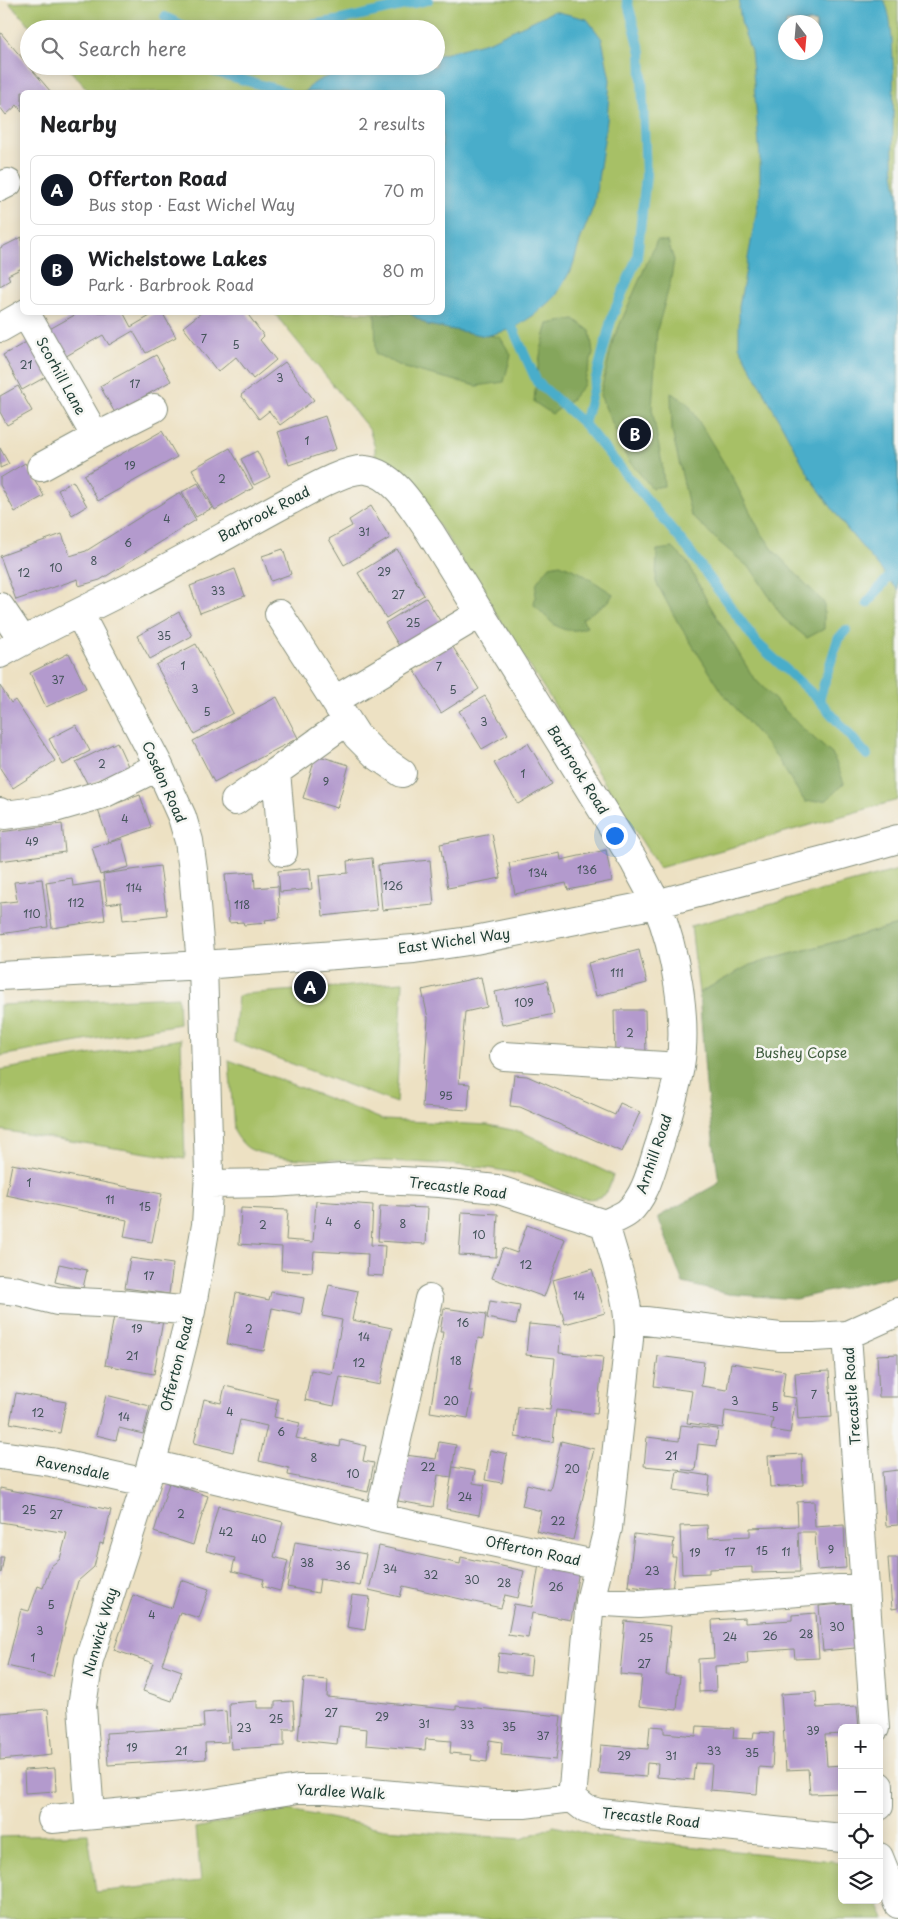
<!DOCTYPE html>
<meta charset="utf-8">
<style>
body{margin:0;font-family:"Playpen Sans",sans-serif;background:#f6f6f6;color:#202124}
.controls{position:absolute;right:15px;bottom:15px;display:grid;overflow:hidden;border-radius:8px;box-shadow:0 2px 12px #0003}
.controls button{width:45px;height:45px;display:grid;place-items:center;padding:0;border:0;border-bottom:1px solid #e0e0e0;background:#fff;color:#202124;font:25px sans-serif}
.compass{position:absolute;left:778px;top:15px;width:45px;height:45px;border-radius:50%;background:#fff;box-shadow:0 2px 12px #0003;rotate:164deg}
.you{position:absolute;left:614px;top:835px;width:18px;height:18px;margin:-12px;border:4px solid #fff;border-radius:50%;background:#1a73e8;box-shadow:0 0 0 8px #1a73e833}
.badge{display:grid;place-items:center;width:32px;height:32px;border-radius:50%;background:#111827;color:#fff;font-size:16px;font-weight:700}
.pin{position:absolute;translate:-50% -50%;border:2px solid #fff;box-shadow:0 1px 5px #0006}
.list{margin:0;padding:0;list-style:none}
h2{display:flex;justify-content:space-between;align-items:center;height:65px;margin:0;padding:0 20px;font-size:21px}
h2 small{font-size:16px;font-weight:400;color:#757577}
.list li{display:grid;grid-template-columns:32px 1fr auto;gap:15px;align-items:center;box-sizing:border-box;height:70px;margin:0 10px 10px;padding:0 10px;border:1px solid #e0e0e0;border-radius:8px}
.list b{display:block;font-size:19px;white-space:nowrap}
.list p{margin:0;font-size:16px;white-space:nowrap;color:#757577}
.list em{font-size:16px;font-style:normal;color:#757577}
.icon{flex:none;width:28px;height:28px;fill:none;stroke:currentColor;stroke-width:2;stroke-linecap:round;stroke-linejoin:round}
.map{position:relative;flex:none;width:898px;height:1919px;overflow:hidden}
.search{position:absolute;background:#fff;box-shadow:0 2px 12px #0003;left:20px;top:20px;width:425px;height:55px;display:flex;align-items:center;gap:12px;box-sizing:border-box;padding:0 18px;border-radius:28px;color:#757577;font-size:19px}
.panel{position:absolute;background:#fff;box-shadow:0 2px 12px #0003;left:20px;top:90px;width:425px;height:225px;border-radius:8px}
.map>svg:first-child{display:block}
.green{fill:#a7c066;stroke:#637e4d;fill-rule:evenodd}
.forest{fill:#85a65b;stroke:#527248}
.water{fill:#4aadca;stroke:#34757f;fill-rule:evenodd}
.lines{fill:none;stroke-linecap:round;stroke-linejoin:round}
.stream{stroke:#4aadca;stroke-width:10}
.building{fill:#b39acd}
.minor-casing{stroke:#868f7c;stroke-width:30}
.minor{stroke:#fff;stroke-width:28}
.labels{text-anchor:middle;stroke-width:5;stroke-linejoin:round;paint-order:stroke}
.number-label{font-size:11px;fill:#44545a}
.street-label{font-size:14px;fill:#1f3d34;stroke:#f6f6f2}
.park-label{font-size:14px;fill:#415e40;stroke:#f6f6f2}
</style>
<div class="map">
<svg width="898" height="1919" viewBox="0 0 898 1919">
<rect width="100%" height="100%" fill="#f6f6f2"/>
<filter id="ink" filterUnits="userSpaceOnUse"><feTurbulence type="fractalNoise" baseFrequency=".02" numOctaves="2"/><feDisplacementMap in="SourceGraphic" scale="10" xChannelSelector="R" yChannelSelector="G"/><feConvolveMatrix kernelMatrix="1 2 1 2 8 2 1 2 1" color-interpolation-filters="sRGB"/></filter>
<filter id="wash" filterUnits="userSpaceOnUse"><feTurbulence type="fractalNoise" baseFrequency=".0096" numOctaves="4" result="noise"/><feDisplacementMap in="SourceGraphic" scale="20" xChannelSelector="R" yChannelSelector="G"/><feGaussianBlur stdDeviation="1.12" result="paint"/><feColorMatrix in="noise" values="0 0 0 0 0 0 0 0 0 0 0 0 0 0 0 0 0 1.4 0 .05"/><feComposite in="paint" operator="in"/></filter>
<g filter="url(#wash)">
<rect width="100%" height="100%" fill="#ede1c3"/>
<path class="green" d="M67,0H898V800L659,868L447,537L400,472L394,466L375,456V448L369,429L274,313L442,312V92H90L66,66H436V29H33L9,3ZM786,22H816V52H786Z
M898,870V925L750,965L699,993L691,926Z
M403,982L396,1103L234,1042L238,996L244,994Z
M178,997L179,1024L0,1056V1005Z
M181,1039L185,1159L0,1130V1070Z
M229,1060L384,1120L488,1125L522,1132L613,1175C610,1185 608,1196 596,1198C578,1203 549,1184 531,1178C511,1171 489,1168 468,1166C426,1162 385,1161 343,1160C314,1159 280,1161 252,1150C244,1147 238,1138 234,1131Z
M284,1809L385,1829L522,1839L554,1826L600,1837L842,1862V1900H876L885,1919H0V1837L88,1834L96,1892L201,1881L196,1828Z"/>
<path class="forest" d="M657,240L668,242L674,260L670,284L657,330L652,409L662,464L664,486L652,488L628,460L600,395L613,340Z
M375,313H409L428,325L500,337L511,355L504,382L477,386L405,368L376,354Z
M574,319L590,331L593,353L583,386L569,402L552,414L534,402C536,375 540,350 548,324Z
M671,393L687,402L730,473L760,531L775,552L824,603V629L807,638L783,618L752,570L718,541L691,515L672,431Z
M673,548L687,562L706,599L753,677L799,725L833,755L844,783L827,800L805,802L774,753L723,693L677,621L656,582L657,550Z
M560,564L579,572L613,594L609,601L582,619L587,627C560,637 553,623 534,605L537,582L550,566Z
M898,925V1275L796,1299L728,1294L683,1283L658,1217L719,1183L706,1086L699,993L750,965Z"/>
<path class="water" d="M740,0H883C898,16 892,126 893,156C893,168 895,182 898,194V590L846,528L810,477L739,346V307L760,193V158L753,71L751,51L742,26L739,8ZM786,22H816V52H786Z
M554,11L587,19L602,39L610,80L607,121L594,205L581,238L572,268L556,296L534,315L513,329L486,336L428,325L409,313L442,312V92H305C307,90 310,86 313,84C336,66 406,66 436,66V56L490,41Z"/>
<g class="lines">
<path class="stream" d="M165,17L190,29
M283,29L336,21L428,0
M195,66L286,92
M513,329L537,382L584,424L689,550L757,643L819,700L867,755
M584,424L612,317L637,258L646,176L641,53L627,0
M867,603L888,578
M819,700L838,639L846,630"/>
</g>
<g id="blocks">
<path class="building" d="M0,32L51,92H22V112L17,105L6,115L0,107Z
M22,237V268L8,275L10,280L0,286V248Z
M80,312H123L131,327L157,312H162L176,337L146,353L133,331L109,345L103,335L61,359L46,331Z
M202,312H246L264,336L260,340L276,360L253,379L236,357L218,372L183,327Z
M30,340L49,375L22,390L3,355Z
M156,355L171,381L115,413L100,386Z
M285,362L314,400L280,425L269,411L259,419L241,395Z
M18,386L32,411L7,425L0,412V396Z
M325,416L336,449L289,465L278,432Z
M162,431L177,457L98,501L84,475Z
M0,448L9,464L0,468Z
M230,448L253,488L215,510L192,469Z
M257,451L270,477L254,485L241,459Z
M25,463L44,496L15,512L0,485V478Z
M73,481L87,506L72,515L58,490Z
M198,483L212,508L196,517L182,492Z
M180,492L196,520L100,580L79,586L78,579L16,600L0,556L62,534L70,556L86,551Z
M371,506L390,538L344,565L329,539L352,526L349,520Z
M283,549L291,574L271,581L262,556Z
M397,549L424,595L386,618L358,573Z
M235,569L245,596L200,613L190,586Z
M426,598L442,624L401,649L385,623Z
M179,612L192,636L150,659L137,636Z
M196,644L233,713L194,734L156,665Z
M451,644L479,689L441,713L413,668Z
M69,653L86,688L46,707L30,673Z
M0,686L11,703L15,700L55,761L13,788L0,768Z
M485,696L508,734L482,749L459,711Z
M277,697L298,738L214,782L193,741Z
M76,725L90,751L63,765L49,739Z
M117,742L128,766L88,785L76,762Z
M528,743L552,784L518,804L494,763Z
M316,755L349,765L337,808L303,798Z
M140,795L151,827L109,842L98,810Z
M62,824L65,852L0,861V832Z
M492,834L501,878L448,888L440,844Z
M122,839L129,867L103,874L160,866L167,915L123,920L121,902L107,904L103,874L100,875L92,847Z
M606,850L612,881L568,890L566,883L515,894L509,863L560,853L561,860Z
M372,858L377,910L323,916L319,876L348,873L347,861Z
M430,860L434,905L382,910L378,865Z
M310,868L312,889L280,892L278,871Z
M254,872L255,888L278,886L280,918L265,920L266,923L244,925L243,922L229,923L225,874Z
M72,878L73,886L100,882L105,920L52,928L46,882Z
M42,879L48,927L0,934V903L17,901L14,882Z
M639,950L647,983L596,996L588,963Z
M481,977L487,1007L465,1012L459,1083L470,1084L468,1110L422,1107L428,1018L422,990Z
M547,981L554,1014L502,1025L495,992Z
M614,1010H645L646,1055H615Z
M514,1075L527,1076L615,1115L620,1103L640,1112L622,1152L520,1107L510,1106Z
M12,1164L162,1194L152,1242L124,1237L127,1220L6,1195Z
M316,1201L373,1205L371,1245L385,1246L383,1276L367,1275L368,1254L314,1251L312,1272L281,1270L282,1247L239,1244L241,1208L288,1210L286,1240L313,1242Z
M380,1206L428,1208L426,1244L378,1241Z
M462,1212L498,1214L496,1257L459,1255Z
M527,1225L565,1239L544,1297L492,1278L503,1248L517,1253Z
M130,1258L173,1264L169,1294L125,1288Z
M59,1264L87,1270L83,1288L55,1282Z
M592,1269L605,1313L565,1324L553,1280Z
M329,1285L358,1291L352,1320L392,1328L380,1385L340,1377L334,1406L305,1400L311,1370L332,1374L342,1320L322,1316Z
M271,1292L304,1298L301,1314L272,1308L264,1351L227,1344L236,1293L269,1300Z
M490,1301L520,1306L516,1324L487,1318Z
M444,1308L486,1314L483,1339L478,1338L469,1391H473L468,1418L430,1412L443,1332H440Z
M115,1311L163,1320L154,1374L105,1365Z
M529,1324L561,1327L559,1353L603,1357L597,1414L556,1410L553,1442L515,1437L518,1407L550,1410L555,1358L526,1355Z
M898,1354V1397H879L877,1355Z
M658,1356L704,1362L701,1386L727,1390L731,1363L785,1371L782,1396L796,1398L790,1433L771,1430L773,1418L725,1411L723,1428L687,1423L692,1391L654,1386Z
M829,1371L832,1417L798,1419L795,1373Z
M225,1386L278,1399L274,1417L300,1423L296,1438L340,1447L341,1440L366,1446L363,1461L374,1463L368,1492L288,1475L289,1468L259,1461L267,1426L240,1420L233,1452L194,1443L204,1399L221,1403Z
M16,1393L66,1402L60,1433L10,1423Z
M106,1395L150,1406L143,1434L119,1428L116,1440L96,1435Z
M681,1425L718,1429L716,1446L698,1444L695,1471L644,1466L647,1437L679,1441Z
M561,1441L594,1449L573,1540L536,1531L541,1511L522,1506L527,1484L550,1490Z
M439,1442L456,1445L451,1477L438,1475L433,1507L398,1501L405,1455L436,1459Z
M490,1450L507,1454L502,1483L485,1480Z
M802,1454L803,1485L770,1487L768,1456Z
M453,1467L475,1471L473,1483L485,1485L479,1515L446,1509Z
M898,1470V1525L886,1526L882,1472Z
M677,1471L710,1476L708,1495L674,1490Z
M169,1483L208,1496L193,1545L154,1532Z
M0,1488L111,1510L103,1544L100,1543L94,1567L78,1581L66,1623L53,1677L7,1666L21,1609L29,1611L38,1586L43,1588L51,1566L60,1559L67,1533L0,1522Z
M814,1501L815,1527L844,1525L846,1568L817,1570L815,1532H798L800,1572L752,1573V1567L709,1569V1573L682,1574L680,1526L707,1525L708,1538L750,1536V1528L798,1526L797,1502Z
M218,1506L283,1522L274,1557L288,1561L280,1591L262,1586L264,1579L232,1571L235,1558L206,1551Z
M634,1534L674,1539L672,1557H676L672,1591L628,1586Z
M295,1542L366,1554L360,1586L320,1579L318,1593L287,1587Z
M379,1546L460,1564L461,1557L524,1571L518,1598L505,1595L501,1608L403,1586L400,1597L369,1590Z
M0,1557H4L1,1573H0Z
M888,1558H898V1608L892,1609Z
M539,1564L579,1570L571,1620L532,1613L528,1638L508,1635L514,1604L532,1607Z
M181,1580L209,1589L199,1618L180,1612L162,1664L182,1671L172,1701L143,1691L153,1663L114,1650L133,1595L172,1608Z
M352,1595L370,1597L365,1630L347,1627Z
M851,1603L855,1648L823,1651L819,1606Z
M816,1613L819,1658L795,1659L794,1649L747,1652L748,1664L715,1666L716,1691L699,1692L698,1659L714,1658L712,1620L745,1618V1623L792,1620V1615Z
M625,1621L671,1626L666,1675L680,1676L677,1710L639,1706L642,1676L620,1674Z
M499,1653L532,1657L530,1675L497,1671Z
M304,1678L328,1680L327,1697L456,1710V1706L561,1716L556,1760L501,1755L502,1742L489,1740L487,1762L471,1760L472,1755L450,1753L451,1741L426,1739L425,1750L366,1745L367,1729L339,1726L337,1744L298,1740Z
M816,1692L817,1708L857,1706L859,1728H842V1734L825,1735L827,1766L842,1765V1793L810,1794L808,1769L786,1770L781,1694Z
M257,1701V1708H275V1702L293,1701L295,1729H284V1746L231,1749L229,1703Z
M48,1709L52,1755L0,1760V1713Z
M226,1711L228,1742L205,1743L206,1759L108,1765L106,1733L204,1727L203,1713Z
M650,1726L664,1727V1733L696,1736L697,1726L734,1728L733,1738L753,1739L754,1732L774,1733L772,1768L759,1767L757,1794L710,1790L712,1764L695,1763L693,1780L657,1777L658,1764L647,1763L646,1777L598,1773L601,1745L648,1749Z
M55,1768L56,1791L25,1793L24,1770Z"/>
</g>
</g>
<g filter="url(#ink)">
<use href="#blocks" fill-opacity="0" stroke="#868f7c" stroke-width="1"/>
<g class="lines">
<defs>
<path id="minor" d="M0,187L8,183
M26,314L96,437L154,408
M0,328L28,312
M41,467L96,437
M0,607L23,641
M79,613L159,766L182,817L189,841L193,870L201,965
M279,614L357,736L376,755L402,773
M0,654C43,629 88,609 132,586C185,559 237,529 289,501C306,492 348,467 366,470C395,474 414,510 430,532L634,861C641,875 650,890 657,905C675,949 688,1018 680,1066C676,1090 667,1119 660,1143C652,1166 647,1195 628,1212C622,1217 612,1220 605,1224
M335,700L481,613
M235,801L276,772
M0,812L5,815L51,809L103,794L159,766
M283,852L276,772L347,721
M0,976L203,965L414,949L475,940L656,904L824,860L898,839
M504,1056L680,1067
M209,1184L273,1183L343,1178L440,1183L496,1189L605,1224C615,1262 630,1299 629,1339L608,1528L590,1601L572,1798L586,1809L599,1813L842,1838
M0,1289L18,1291L57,1301L120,1304L191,1311
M629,1319L780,1337H815L847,1335L875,1728
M847,1335L898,1312
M0,1455L51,1462L146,1483
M152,1464L379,1518L599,1565
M379,1518L429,1299
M590,1601L639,1604L865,1587
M879,1786V1806
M90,1815L82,1706L89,1660L146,1483L167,1406L191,1311L206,1225L209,1173L203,965
M52,1819L191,1806L298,1789H327L493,1804H524L572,1798
M879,1857L898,1904"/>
</defs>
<use href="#minor" class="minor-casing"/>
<use href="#minor" class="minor"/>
</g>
</g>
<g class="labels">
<g class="number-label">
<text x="204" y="343">7</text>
<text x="236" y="349">5</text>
<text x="26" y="369">21</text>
<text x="280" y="382">3</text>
<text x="135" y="388">17</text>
<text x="307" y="445">1</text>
<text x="130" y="470">19</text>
<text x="222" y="483">2</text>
<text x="167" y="523">4</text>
<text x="364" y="536">31</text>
<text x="128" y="547">6</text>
<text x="94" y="565">8</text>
<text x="56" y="572">10</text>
<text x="384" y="576">29</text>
<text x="24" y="577">12</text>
<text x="218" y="595">33</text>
<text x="398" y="599">27</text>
<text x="413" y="627">25</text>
<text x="164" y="640">35</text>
<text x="183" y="670">1</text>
<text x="439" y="671">7</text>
<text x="58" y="684">37</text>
<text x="195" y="693">3</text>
<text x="453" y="694">5</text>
<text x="207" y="716">5</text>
<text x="484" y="726">3</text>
<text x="102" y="768">2</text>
<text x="523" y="778">1</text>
<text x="326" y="786">9</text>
<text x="125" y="823">4</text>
<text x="32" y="846">49</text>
<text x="587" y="874">136</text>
<text x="538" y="877">134</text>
<text x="393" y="890">126</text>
<text x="134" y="892">114</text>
<text x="76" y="907">112</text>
<text x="242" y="909">118</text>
<text x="32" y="918">110</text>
<text x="617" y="977">111</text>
<text x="524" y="1007">109</text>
<text x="630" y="1037">2</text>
<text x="446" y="1100">95</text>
<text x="29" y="1187">1</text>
<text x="110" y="1204">11</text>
<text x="145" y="1211">15</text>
<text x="329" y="1226">4</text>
<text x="403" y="1228">8</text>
<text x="263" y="1229">2</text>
<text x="357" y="1229">6</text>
<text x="479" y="1239">10</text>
<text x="526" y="1269">12</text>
<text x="149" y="1280">17</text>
<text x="579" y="1300">14</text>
<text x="463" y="1327">16</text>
<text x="137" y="1333">19</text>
<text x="249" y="1333">2</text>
<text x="364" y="1341">14</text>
<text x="132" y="1360">21</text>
<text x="456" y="1365">18</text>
<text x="359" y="1367">12</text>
<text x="814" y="1399">7</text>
<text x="451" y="1405">20</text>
<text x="735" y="1405">3</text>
<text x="775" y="1411">5</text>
<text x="230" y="1416">4</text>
<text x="38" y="1417">12</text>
<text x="124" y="1421">14</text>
<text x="281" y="1436">6</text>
<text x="671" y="1460">21</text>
<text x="314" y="1462">8</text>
<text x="428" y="1471">22</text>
<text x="572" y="1473">20</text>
<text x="353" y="1478">10</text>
<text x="465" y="1501">24</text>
<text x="29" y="1514">25</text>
<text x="181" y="1518">2</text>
<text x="56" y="1519">27</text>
<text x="558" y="1525">22</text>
<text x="226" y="1536">42</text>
<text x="259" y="1543">40</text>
<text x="831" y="1554">9</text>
<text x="762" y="1555">15</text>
<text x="730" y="1556">17</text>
<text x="786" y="1556">11</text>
<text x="695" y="1557">19</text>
<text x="307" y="1567">38</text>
<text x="343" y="1570">36</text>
<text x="390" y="1573">34</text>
<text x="652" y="1575">23</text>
<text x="431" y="1579">32</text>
<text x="472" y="1584">30</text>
<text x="504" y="1587">28</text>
<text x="556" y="1591">26</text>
<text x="51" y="1609">5</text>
<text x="152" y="1619">4</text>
<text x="837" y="1631">30</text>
<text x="40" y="1635">3</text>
<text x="806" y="1638">28</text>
<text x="770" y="1640">26</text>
<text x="730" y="1641">24</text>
<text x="646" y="1642">25</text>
<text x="33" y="1662">1</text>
<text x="644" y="1668">27</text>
<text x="331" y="1717">27</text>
<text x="382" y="1721">29</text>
<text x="276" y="1723">25</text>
<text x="424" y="1728">31</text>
<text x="467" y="1729">33</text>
<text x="509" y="1731">35</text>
<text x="244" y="1732">23</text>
<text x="813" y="1735">39</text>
<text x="543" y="1740">37</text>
<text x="132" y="1752">19</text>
<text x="181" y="1755">21</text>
<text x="714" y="1755">33</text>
<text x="752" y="1757">35</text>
<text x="624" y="1760">29</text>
<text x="671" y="1760">31</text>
</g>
<g class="street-label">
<text transform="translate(61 376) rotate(61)" y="5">Scorhill Lane</text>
<text transform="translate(264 514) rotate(-28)" y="5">Barbrook Road</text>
<text transform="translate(578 770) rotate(58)" y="5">Barbrook Road</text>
<text transform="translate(164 782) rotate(66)" y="5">Cosdon Road</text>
<text transform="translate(454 941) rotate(-8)" y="5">East Wichel Way</text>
<text transform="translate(654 1154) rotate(-71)" y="5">Arnhill Road</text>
<text transform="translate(458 1188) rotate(7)" y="5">Trecastle Road</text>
<text transform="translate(177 1364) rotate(-76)" y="5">Offerton Road</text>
<text transform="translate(852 1396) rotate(-94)" y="5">Trecastle Road</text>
<text transform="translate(73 1468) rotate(11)" y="5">Ravensdale</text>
<text transform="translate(533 1551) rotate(12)" y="5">Offerton Road</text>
<text transform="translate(100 1632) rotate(-74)" y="5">Nunwick Way</text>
<text transform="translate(341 1792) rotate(3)" y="5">Yardlee Walk</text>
<text transform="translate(651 1818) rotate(6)" y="5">Trecastle Road</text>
</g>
<g class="park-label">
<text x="801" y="1058">Bushey Copse</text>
</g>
</g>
</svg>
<div class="controls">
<button>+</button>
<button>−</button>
<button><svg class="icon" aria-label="locate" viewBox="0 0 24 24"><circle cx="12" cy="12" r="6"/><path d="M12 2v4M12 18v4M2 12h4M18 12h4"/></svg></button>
<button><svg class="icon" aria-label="layers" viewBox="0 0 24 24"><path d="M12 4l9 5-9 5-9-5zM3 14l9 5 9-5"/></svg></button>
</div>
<svg class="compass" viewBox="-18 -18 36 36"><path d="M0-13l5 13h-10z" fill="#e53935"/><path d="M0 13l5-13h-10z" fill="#757577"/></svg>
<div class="you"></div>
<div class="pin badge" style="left:310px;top:987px">A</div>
<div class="pin badge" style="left:635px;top:434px">B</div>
<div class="search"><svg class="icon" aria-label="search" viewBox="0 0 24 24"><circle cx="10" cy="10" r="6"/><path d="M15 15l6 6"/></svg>Search here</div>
<section class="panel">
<h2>Nearby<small>2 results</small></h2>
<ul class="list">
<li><span class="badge">A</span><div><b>Offerton Road</b><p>Bus stop · East Wichel Way</p></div><em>70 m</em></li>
<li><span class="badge">B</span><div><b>Wichelstowe Lakes</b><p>Park · Barbrook Road</p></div><em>80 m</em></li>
</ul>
</section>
</div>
